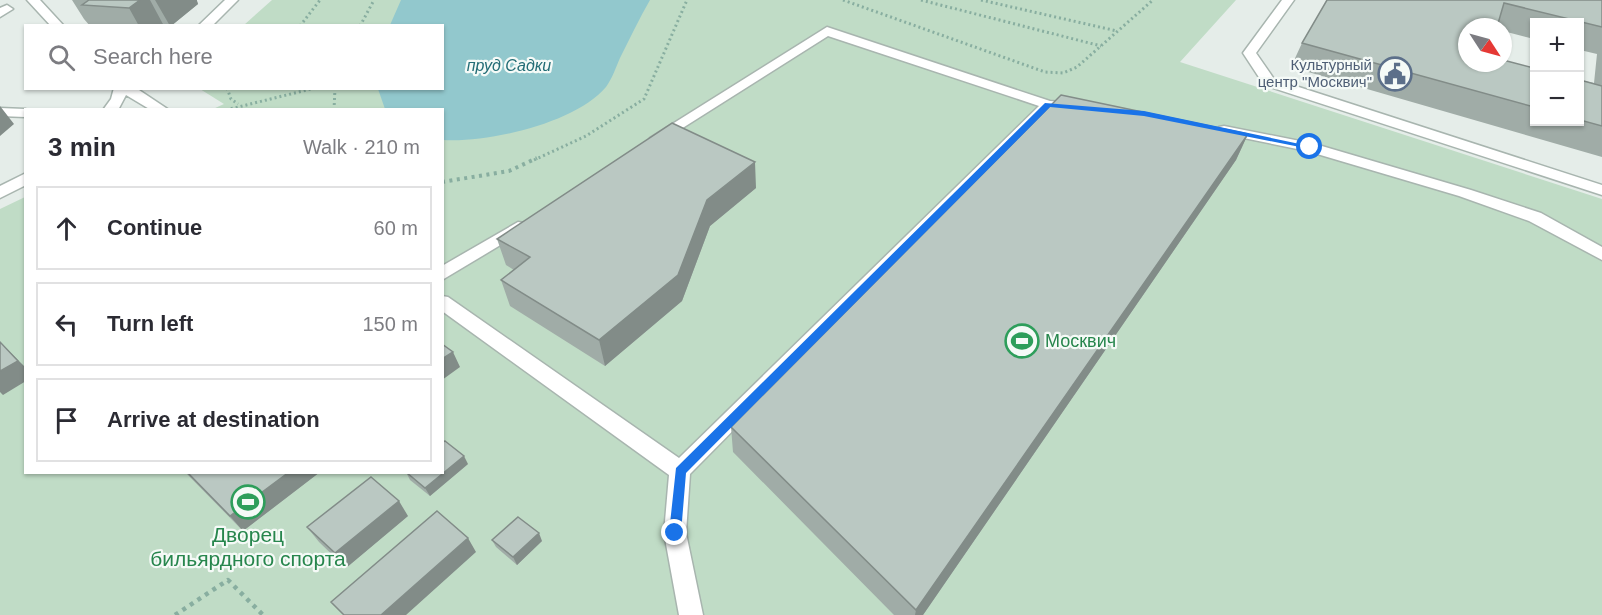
<!DOCTYPE html>
<meta charset="utf-8">
<style>
body{margin:0;font-family:Arial,sans-serif;background:#f2f2f3;color:#2b2b33}
.controls{position:absolute;right:18px;top:18px;display:grid;overflow:hidden;border-radius:0px;box-shadow:0 2px 4px #0004}
.controls button{width:54px;height:54px;display:grid;place-items:center;padding:0;border:0;border-bottom:2px solid #e1e1e2;background:#fff;color:#2b2b33;font:30px sans-serif}
.compass{position:absolute;left:1458px;top:18px;width:54px;height:54px;border-radius:50%;background:#fff;box-shadow:0 2px 4px #0004;rotate:126deg}
.stop{position:absolute;width:18px;height:18px;margin:-14px;border:4px solid #1a73e8;border-radius:50%;background:#fff}
.stop.end{background:#1a73e8;border-color:#fff;box-shadow:0 2px 6px #0008}
.list{margin:0;padding:0;list-style:none}
h2{display:flex;justify-content:space-between;align-items:center;height:78px;margin:0;padding:0 24px;font-size:26px}
h2 small{font-size:20px;font-weight:400;color:#7c7c81}
.list li{display:grid;grid-template-columns:39px 1fr auto;gap:18px;align-items:center;box-sizing:border-box;height:84px;margin:0 12px 12px;padding:0 12px;border:2px solid #e1e1e2;border-radius:0px}
.list b{display:block;font-size:22px;white-space:nowrap}
.list em{font-size:20px;font-style:normal;color:#7c7c81}
.icon{flex:none;width:33px;height:33px;fill:none;stroke:currentColor;stroke-width:2;stroke-linecap:round;stroke-linejoin:round}
.map{position:relative;flex:none;width:1602px;height:615px;overflow:hidden}
.search{position:absolute;background:#fff;box-shadow:0 2px 4px #0004;left:24px;top:24px;width:420px;height:66px;display:flex;align-items:center;gap:15px;box-sizing:border-box;padding:0 21px;border-radius:0px;color:#7c7c81;font-size:22px}
.panel{position:absolute;background:#fff;box-shadow:0 2px 4px #0004;left:24px;top:108px;width:420px;height:366px;border-radius:0px}
.map>svg:first-child{display:block}
.green{fill:#c0dcc6}
.water{fill:#92c8cd}
.lines{fill:none;stroke-linecap:round;stroke-linejoin:round}
.minor-casing{stroke:#a8b5af;stroke-width:3}
.path-far2{stroke:#88aea0;stroke-width:3;stroke-dasharray:2 3;stroke-linecap:butt}
.path-far1{stroke:#88aea0;stroke-width:4;stroke-dasharray:3 4.5;stroke-linecap:butt}
.path{stroke:#88aea0;stroke-width:4.5;stroke-dasharray:4 5;stroke-linecap:butt}
.minor{fill:#fff;fill-rule:evenodd}
.wall{fill:#a0aca7;fill-rule:evenodd}
.shaded-wall{fill:#828c88}
.building{fill:#bac8c2;stroke:#828c88;stroke-width:1.5}
.route{fill:#1a73e8}
.labels{text-anchor:middle;stroke-width:4.5;stroke-linejoin:round;paint-order:stroke}
.far-service-label{font-size:15px;fill:#4e5e75;stroke:#f5faf7;text-anchor:end}
.far-water-label{font-size:16px;font-style:italic;fill:#236d76;stroke:#f5faf7}
.leisure-label{font-size:18px;fill:#27864d;stroke:#f5faf7;text-anchor:start}
.near-leisure-label{font-size:21px;fill:#27864d;stroke:#f5faf7}
</style>
<div class="map">
<svg width="1602" height="615" viewBox="0 0 1602 615">
<rect width="100%" height="100%" fill="#e5ede9"/>
<path class="green" d="M272,0H1236L1180,62L1602,199V615H0V209L25,197L26,472H442V110L213,109L224,104L200,89L442,88V26L244,25Z"/>
<path class="water" d="M401,0H650C639,19 630,38 620,58C616,67 612,79 606,87C576,123 488,143 443,140L442,110L385,109L378,89L442,88V26L390,25Z"/>
<g class="lines">
<defs>
<path id="minor" d="M27,0H40L64,26H51Z
M225,0H238L212,26H198Z
M1282,0H1294L1256,53L1274,79L1602,185V195L1264,85L1243,53Z
M7,5L13,9L0,17V8Z
M827,27L1050,101L1075,103L1082,107L1075,111L1051,109L690,474L686,533L703,615H679L664,533L669,475L442,311V296L448,297L679,458L1039,106L828,36L662,141L657,142L650,138Z
M114,88H136L169,110H151L126,95L118,110H103L111,99Z
M0,108L25,109L28,110H26L25,117L0,116Z
M1224,126L1315,144L1471,190L1541,213L1602,247V260L1529,221L1459,196L1307,151L1219,133L1217,130L1219,127Z
M26,173V185L0,198V186Z
M518,222L524,223L526,227L524,231L442,280V266Z"/>
</defs>
<use href="#minor" class="minor-casing"/>
<path class="path-far2" d="M843,0L1045,72L1063,73L1077,67L1153,0
M921,0L1101,46
M981,0L1117,31
M300,26L320,0
M360,26L374,0
M227,88L231,99L238,104
M226,110L315,88
M334,110L335,88
M534,160L586,136L644,99L687,0"/>
<path class="path-far1" d="M442,182L509,171L537,158"/>
<path class="path" d="M175,615L228,580L263,615"/>
<use href="#minor" class="minor"/>
</g>
<path class="wall" d="M72,0H197V1L198,4L171,26H90L84,19Z
M1327,0H1602V157L1291,67L1302,43ZM1534,22H1580V50L1597,54L1594,83L1580,80V122H1534V68L1467,63V27H1503V31L1534,39Z
M1248,134L1236,160L923,615H894L733,452L731,427Z
M756,188L710,226L682,301L605,366L510,306L501,280L514,270L506,265L497,239Z
M468,464L430,496L410,480L406,472Z
M185,472H320L243,531Z
M408,516L346,568L319,542L307,527Z
M492,540L542,541L517,565L496,547Z"/>
<path class="shaded-wall" d="M140,0H150L164,26H139L129,8Z
M155,0H197V1L198,4L171,26H170Z
M0,106L14,124L0,136Z
M1248,134L1236,160L923,615H915L916,610Z
M755,162L756,188L710,226L682,301L605,366L599,340L707,200Z
M0,342L26,368V381L3,395L0,392Z
M453,352L460,367L442,380V359Z
M464,456L468,464L430,496L425,488Z
M289,472H320L243,531L230,516Z
M399,501L408,516L346,568L335,553Z
M539,533L542,541L517,565L513,557Z
M468,538L476,552L406,615H381Z"/>
<path class="building" d="M89,0H140L129,8L82,5Z
M1327,0H1602V27L1504,3L1497,27H1467V63H1503V60L1534,68V107L1302,43Z
M1580,80L1602,86V126L1580,120Z
M1061,95L1248,134L916,610L731,427Z
M672,123L755,162L707,200L678,275L599,340L501,280L530,257L497,239Z
M0,342L18,361L0,371Z
M442,344L453,352L442,359Z
M445,441L464,456L425,488L406,472H442V443Z
M187,472H289L230,516Z
M371,477L399,501L335,553L307,527Z
M437,511L468,538L381,615H344L331,602Z
M518,517L539,533L513,557L492,540Z"/>
<path class="route" d="M1045,103L1144,111L1314,147L1310,149L1144,116L1050,107L686,473L681,533L675,539L671,537L669,533L676,468Z"/>
<defs>
<symbol id="civic-ring" viewBox="-11 -11 22 22"><circle r="9.5" fill="#f5faf7" stroke="#5c6f8a" stroke-width="1.5"/><path d="M-.6-6.5H3V-4.5H.6V-3L4-1V1h2V6H-6V1h2V-1L-.6-3ZM-1.2 2.5V6h2.4V2.5Z" fill="#5c6f8a"/></symbol>
<symbol id="stadium-ring" viewBox="-11 -11 22 22"><circle r="9.5" fill="#f5faf7" stroke="#2e9e5b" stroke-width="1.5"/><path d="M0-5a6.5 5 0 1 0 0 10a6.5 5 0 1 0 0-10ZM-3.5-1.8h7v3.6h-7Z" fill="#2e9e5b"/></symbol>
</defs>
<g fill-rule="evenodd">
<use href="#civic-ring" x="1376" y="55" width="38" height="38"/>
<use href="#stadium-ring" x="1003" y="322" width="38" height="38"/>
<use href="#stadium-ring" x="229" y="483" width="38" height="38"/>
</g>
<g class="labels">
<g class="far-service-label">
<text x="1372" y="70">Культурный<tspan x="1372" dy="17">центр "Москвич"</tspan></text>
</g>
<g class="far-water-label">
<text x="509" y="71">пруд Садки</text>
</g>
<g class="leisure-label">
<text x="1045" y="347">Москвич</text>
</g>
<g class="near-leisure-label">
<text x="248" y="542">Дворец<tspan x="248" dy="24">бильярдного спорта</tspan></text>
</g>
</g>
</svg>
<div class="controls">
<button>+</button>
<button>−</button>
</div>
<svg class="compass" viewBox="-18 -18 36 36"><path d="M0-13l5 13h-10z" fill="#e53935"/><path d="M0 13l5-13h-10z" fill="#7c7c81"/></svg>
<div class="stop" style="left:1310px;top:147px"></div>
<div class="stop end" style="left:675px;top:533px"></div>
<div class="search"><svg class="icon" aria-label="search" viewBox="0 0 24 24"><circle cx="10" cy="10" r="6"/><path d="M15 15l6 6"/></svg>Search here</div>
<section class="panel">
<h2>3 min<small>Walk · 210 m</small></h2>
<ul class="list">
<li><svg class="icon" aria-label="ahead" viewBox="0 0 24 24"><path d="M12 20V5M6 11l6-6 6 6"/></svg><div><b>Continue</b></div><em>60 m</em></li>
<li><svg class="icon" aria-label="left" viewBox="0 0 24 24"><path d="M17 20v-9H6M10 6l-5 5 5 5"/></svg><div><b>Turn left</b></div><em>150 m</em></li>
<li><svg class="icon" aria-label="arrive" viewBox="0 0 24 24"><path d="M6 21V4h12l-3 4 3 4H6"/></svg><div><b>Arrive at destination</b></div></li>
</ul>
</section>
</div>
